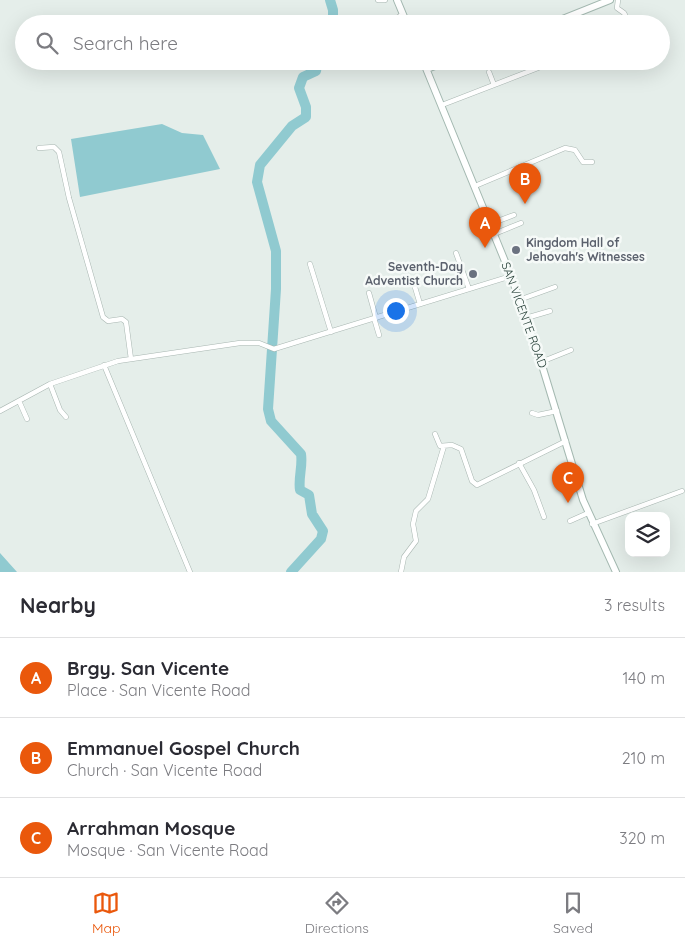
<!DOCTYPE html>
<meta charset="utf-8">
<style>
body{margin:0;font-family:Quicksand,sans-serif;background:#f7f7f7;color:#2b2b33}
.controls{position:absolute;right:15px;bottom:15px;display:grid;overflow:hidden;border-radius:10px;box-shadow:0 5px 20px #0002}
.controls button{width:45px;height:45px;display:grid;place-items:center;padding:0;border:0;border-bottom:1px solid #e1e1e2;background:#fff;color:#2b2b33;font:25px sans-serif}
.you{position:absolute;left:395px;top:310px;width:18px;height:18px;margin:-12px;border:4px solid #fff;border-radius:50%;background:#1a73e8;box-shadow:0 0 0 8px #1a73e833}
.badge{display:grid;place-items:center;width:32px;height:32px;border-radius:50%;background:#ea580c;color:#fff;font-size:16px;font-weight:700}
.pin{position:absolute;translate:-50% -41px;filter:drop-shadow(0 1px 2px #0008)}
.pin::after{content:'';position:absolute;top:26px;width:18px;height:15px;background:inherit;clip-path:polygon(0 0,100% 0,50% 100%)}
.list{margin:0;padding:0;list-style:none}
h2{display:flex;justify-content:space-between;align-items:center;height:65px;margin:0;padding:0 20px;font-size:21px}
h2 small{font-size:16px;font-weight:400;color:#7c7c81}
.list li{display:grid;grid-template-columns:32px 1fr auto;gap:15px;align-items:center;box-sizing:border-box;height:80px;padding:0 20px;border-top:1px solid #e1e1e2}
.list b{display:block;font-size:19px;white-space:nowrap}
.list p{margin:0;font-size:16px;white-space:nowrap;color:#7c7c81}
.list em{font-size:16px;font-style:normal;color:#7c7c81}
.icon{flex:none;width:28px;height:28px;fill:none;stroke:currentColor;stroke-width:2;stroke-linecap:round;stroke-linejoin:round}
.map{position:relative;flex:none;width:685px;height:572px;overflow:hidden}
.search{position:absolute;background:#fff;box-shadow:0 5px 20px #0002;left:15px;right:15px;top:15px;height:55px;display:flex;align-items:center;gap:12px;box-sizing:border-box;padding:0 18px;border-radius:28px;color:#7c7c81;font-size:19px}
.sheet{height:305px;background:#fff}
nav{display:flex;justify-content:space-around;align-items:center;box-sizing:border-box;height:70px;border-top:1px solid #e1e1e2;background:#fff;font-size:14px;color:#7c7c81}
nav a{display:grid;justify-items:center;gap:2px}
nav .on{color:#ea580c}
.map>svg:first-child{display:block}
.water{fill:#90cad0}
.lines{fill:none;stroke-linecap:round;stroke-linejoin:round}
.river{stroke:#90cad0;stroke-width:10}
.street-casing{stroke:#a8b6b1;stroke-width:5.5}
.secondary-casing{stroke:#a4b9b1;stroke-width:8}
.street{stroke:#fff;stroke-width:4.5}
.secondary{stroke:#fff;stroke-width:6}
.worship-dot{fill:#6b7280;stroke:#f6faf8;stroke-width:2}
.labels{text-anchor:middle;stroke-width:5;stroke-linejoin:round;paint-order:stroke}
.worship-label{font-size:12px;font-weight:bold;fill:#5b616d;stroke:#f6faf8;text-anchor:start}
.street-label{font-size:12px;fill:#253f37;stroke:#f6faf8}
</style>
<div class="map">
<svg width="685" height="572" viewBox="0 0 685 572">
<rect width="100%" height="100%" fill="#e5eeea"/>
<path class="water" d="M162,124L182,133L203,135L220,169L80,197L71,139Z
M0,553L17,572H0Z"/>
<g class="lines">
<path class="river" d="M330,0L333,10V24
M291,572L321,539L323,531L312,514L309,495L300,490C298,478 303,466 301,454L271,421L268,409L276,289V251L257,182L260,165L292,126L306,117V107L299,88L303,77L316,71L318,61"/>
<defs>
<path id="street" d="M378,0H385
M618,0L617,8L624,13L630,24
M388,24L403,14
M404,65L413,61
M489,72L494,85
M442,105L556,61
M39,148L54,147L59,152L69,198L103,317L108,321L122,319L126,322L131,359
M475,186L565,148L575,150L583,162H592
M490,224L514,215
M494,234L521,223
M456,253L469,289
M310,264L331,332
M414,284L420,304
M369,293L376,318
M519,300L555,287
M374,318L379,335
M526,318L550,311
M541,362L571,350
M104,365L190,572
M50,384L60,410L66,417
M19,401L27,419
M0,411L50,384L118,361L240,343H259L274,349L511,276
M532,413L538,415L557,411
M435,434L440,446L452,445L461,449L472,481L477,485L566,441
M519,463L534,490L544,517
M570,521L588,513
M592,524L682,491
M401,572L404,557L416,541L413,524L416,511L428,499L444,446"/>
<path id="secondary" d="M397,0L407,24
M550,24L610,0
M423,61L511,276L541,362L583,500L616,572
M427,69L448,61"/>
</defs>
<use href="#street" class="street-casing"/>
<use href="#secondary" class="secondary-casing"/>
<use href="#street" class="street"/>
<use href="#secondary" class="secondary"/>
</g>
<g class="worship-dot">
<circle cx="516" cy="250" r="5"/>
<circle cx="473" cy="274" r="5"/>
</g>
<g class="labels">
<g class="worship-label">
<text x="526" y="247">Kingdom Hall of<tspan x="526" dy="14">Jehovah's Witnesses</tspan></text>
<text x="463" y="271" text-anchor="end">Seventh-Day<tspan x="463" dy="14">Adventist Church</tspan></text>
</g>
<g class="street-label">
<text transform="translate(524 315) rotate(70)" y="4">SAN VICENTE ROAD</text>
</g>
</g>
</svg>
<div class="controls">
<button><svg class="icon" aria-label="layers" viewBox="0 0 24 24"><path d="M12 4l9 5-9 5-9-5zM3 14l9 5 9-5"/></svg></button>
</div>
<div class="you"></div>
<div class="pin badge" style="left:485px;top:248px">A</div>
<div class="pin badge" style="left:525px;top:204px">B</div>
<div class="pin badge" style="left:568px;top:503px">C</div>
<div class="search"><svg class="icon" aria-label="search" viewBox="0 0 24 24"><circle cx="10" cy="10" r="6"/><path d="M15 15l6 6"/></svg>Search here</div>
</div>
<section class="sheet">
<h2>Nearby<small>3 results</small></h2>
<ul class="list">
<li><span class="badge">A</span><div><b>Brgy. San Vicente</b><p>Place · San Vicente Road</p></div><em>140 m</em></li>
<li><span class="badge">B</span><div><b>Emmanuel Gospel Church</b><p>Church · San Vicente Road</p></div><em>210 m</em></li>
<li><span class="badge">C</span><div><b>Arrahman Mosque</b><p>Mosque · San Vicente Road</p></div><em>320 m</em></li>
</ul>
</section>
<nav>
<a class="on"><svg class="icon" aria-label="map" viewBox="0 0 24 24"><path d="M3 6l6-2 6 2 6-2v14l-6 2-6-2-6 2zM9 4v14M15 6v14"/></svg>Map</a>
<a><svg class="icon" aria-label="directions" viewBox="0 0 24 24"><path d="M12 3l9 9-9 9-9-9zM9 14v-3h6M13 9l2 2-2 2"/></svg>Directions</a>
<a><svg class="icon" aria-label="saved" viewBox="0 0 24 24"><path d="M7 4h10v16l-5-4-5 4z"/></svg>Saved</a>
</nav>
